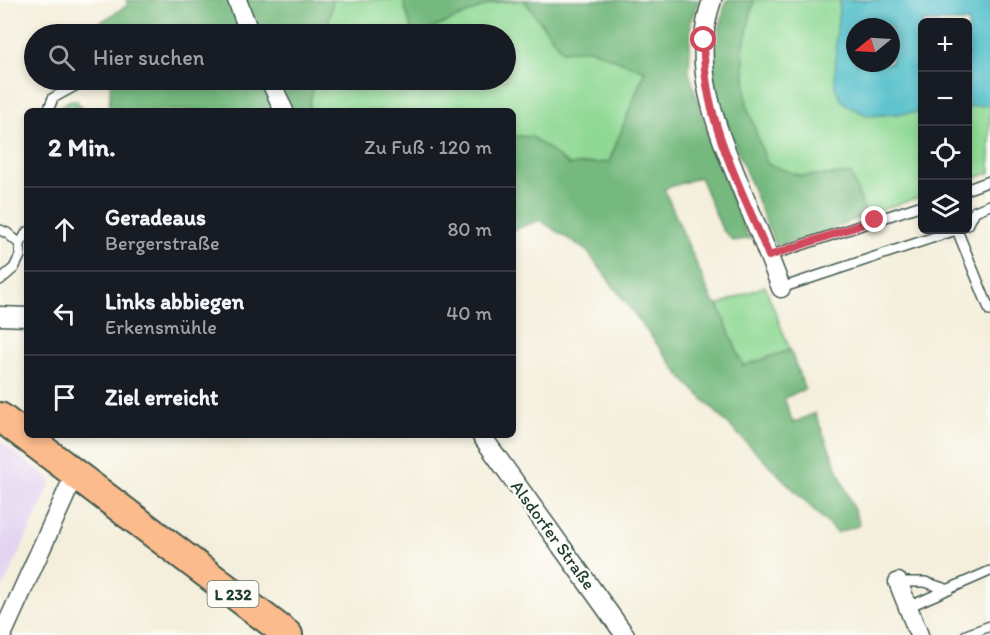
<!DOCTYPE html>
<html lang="de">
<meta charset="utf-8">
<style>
body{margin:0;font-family:Itim,sans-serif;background:#242831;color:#f1f3f6}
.controls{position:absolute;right:18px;top:18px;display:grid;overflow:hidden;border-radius:9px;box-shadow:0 3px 9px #0003}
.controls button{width:54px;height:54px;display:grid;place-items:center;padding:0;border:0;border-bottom:2px solid #363941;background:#171b24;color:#f1f3f6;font:30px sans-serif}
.compass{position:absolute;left:846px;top:18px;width:54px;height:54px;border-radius:50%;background:#171b24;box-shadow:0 3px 9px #0003;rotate:252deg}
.stop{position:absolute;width:18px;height:18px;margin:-14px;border:4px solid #d1495b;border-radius:50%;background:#fff}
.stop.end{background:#d1495b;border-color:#fff;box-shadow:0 2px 6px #0008}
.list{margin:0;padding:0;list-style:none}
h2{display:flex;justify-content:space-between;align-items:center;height:78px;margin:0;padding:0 24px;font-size:26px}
h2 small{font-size:20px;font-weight:400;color:#9ea1a6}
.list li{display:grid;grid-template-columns:39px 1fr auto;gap:18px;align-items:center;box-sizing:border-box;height:84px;padding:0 24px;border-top:2px solid #363941}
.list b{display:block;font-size:22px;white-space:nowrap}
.list p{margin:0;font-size:20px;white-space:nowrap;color:#9ea1a6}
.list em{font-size:20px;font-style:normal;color:#9ea1a6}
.icon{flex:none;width:33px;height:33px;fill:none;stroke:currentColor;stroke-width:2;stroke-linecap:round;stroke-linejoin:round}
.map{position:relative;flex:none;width:990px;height:635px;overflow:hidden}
.search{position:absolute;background:#171b24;box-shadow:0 3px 9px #0003;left:24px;top:24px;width:492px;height:66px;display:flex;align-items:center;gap:15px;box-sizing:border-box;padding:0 21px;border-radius:33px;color:#9ea1a6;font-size:22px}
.panel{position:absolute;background:#171b24;box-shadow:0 3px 9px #0003;left:24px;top:108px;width:492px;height:330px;border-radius:9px}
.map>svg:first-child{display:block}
.built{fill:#e3d3f2}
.green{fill:#90d995;stroke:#588b64;stroke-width:1.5;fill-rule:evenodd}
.forest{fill:#74b97e;stroke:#4a7b59;stroke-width:1.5}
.water{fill:#50bec9;stroke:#387e7e;stroke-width:1.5;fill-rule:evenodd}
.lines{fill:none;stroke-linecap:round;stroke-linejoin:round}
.service-casing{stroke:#3f584d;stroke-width:12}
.minor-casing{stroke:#3f584d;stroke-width:21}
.primary-casing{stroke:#3f584d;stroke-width:32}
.service{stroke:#fff;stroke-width:9}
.minor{stroke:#fff;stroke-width:18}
.primary{stroke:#fbbb8c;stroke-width:28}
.route{stroke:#d1495b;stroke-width:8}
.labels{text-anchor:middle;stroke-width:5;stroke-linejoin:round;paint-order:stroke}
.shield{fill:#fdfcf7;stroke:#62766e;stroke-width:1.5}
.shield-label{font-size:16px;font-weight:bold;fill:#1f3d34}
.street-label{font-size:18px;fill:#1f3d34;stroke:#fdfcf7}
</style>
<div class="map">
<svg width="990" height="635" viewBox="0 0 990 635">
<rect width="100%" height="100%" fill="#fdfcf7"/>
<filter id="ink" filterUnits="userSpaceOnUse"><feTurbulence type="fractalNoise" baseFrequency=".0167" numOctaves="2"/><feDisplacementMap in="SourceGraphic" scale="12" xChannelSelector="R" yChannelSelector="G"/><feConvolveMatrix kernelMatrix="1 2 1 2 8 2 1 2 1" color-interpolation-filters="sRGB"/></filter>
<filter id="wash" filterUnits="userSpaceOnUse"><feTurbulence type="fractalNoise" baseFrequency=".008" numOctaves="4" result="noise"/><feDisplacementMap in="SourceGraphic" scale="24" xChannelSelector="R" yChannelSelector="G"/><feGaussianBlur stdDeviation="1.35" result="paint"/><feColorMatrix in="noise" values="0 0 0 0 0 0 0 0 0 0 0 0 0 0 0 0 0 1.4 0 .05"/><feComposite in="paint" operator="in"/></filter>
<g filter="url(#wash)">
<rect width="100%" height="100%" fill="#f4efdc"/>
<path class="built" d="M0,441L52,481L0,594Z"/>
<path class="green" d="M333,0H403L413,34H326Z
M524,0L562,51L589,48L645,70L609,162L569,165L532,137L513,136V111H308L315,80H506V34H419L492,3Z
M754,0H990V173L968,180V22H922V196L866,215L851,174L801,176L767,164L747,106L743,50ZM855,27H891V63H855Z
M765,286L790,350L743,366L718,305Z"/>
<path class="forest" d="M126,0H333L326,34H102L96,25L128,5Z
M403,0H520L492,3L419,34H413Z
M524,0H699L691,19L689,72L715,158L749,239L733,241L722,229L700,177L664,189L713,302L718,305L743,366L790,350L805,389L784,398L793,423L815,413L860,525L837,533L683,379L587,251L540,220L513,230V136L532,137L569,165L609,162L645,71L589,49L562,51Z
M726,0H754L743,50L747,106L767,164L801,176L851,174L866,215C837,227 807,241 775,245L717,99L711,71Z
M111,80H315L308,111H101L109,109Z
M70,100H76L84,111H59L62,105Z"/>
<path class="water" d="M840,0H990V105L968,107V22H922V112L869,116L850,107L841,100L835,86L836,39ZM855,27H891V63H855Z"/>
</g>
<g filter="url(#ink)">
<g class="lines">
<defs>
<path id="service" d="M48,111L53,98L86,80
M968,189L990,181
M968,225L975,211L990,205
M0,230L7,233L20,244
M957,230L990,311
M769,256L922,205
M0,280L14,268L20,256V244L27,232
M781,288L956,230
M898,582H925L949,590
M908,607L990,571
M966,635L990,626"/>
<path id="minor" d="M237,0L250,34
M712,0C689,66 717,129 742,190C755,223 769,255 781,288
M270,80L284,111
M0,316L27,317
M481,435L625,635
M898,582L919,635
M2,635L75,474"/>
<path id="primary" d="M0,417L288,635"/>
</defs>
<use href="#service" class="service-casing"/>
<use href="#minor" class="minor-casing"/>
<use href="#primary" class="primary-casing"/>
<use href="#service" class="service"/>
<use href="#minor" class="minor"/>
<use href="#primary" class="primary"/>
</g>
</g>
<g class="lines" filter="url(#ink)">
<path class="route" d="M704,40C701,116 741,187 769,256L875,220"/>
</g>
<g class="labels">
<rect class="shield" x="207.5" y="581" width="51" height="26" rx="4.5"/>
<g class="shield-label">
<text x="233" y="600">L 232</text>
</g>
<g class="street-label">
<text transform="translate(553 535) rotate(54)" y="6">Alsdorfer Straße</text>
</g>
</g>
</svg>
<div class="controls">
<button>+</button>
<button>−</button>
<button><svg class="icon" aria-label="locate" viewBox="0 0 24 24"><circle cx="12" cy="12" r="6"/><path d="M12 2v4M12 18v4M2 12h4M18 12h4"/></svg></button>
<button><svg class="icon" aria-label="layers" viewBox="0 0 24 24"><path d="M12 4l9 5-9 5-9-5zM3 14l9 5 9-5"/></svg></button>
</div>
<svg class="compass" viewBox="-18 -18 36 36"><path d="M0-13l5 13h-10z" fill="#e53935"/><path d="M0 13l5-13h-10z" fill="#9ea1a6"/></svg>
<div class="stop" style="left:704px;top:40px"></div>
<div class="stop end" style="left:875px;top:220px"></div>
<div class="search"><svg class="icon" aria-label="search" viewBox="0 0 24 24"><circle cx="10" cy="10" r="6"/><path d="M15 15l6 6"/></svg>Hier suchen</div>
<section class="panel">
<h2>2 Min.<small>Zu Fuß · 120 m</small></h2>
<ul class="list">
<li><svg class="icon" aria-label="ahead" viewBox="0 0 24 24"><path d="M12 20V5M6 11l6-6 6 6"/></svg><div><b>Geradeaus</b><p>Bergerstraße</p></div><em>80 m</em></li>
<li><svg class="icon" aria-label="left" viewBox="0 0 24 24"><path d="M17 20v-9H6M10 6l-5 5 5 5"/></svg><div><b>Links abbiegen</b><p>Erkensmühle</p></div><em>40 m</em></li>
<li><svg class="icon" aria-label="arrive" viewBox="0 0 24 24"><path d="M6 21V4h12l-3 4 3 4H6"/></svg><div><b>Ziel erreicht</b></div></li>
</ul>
</section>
</div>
